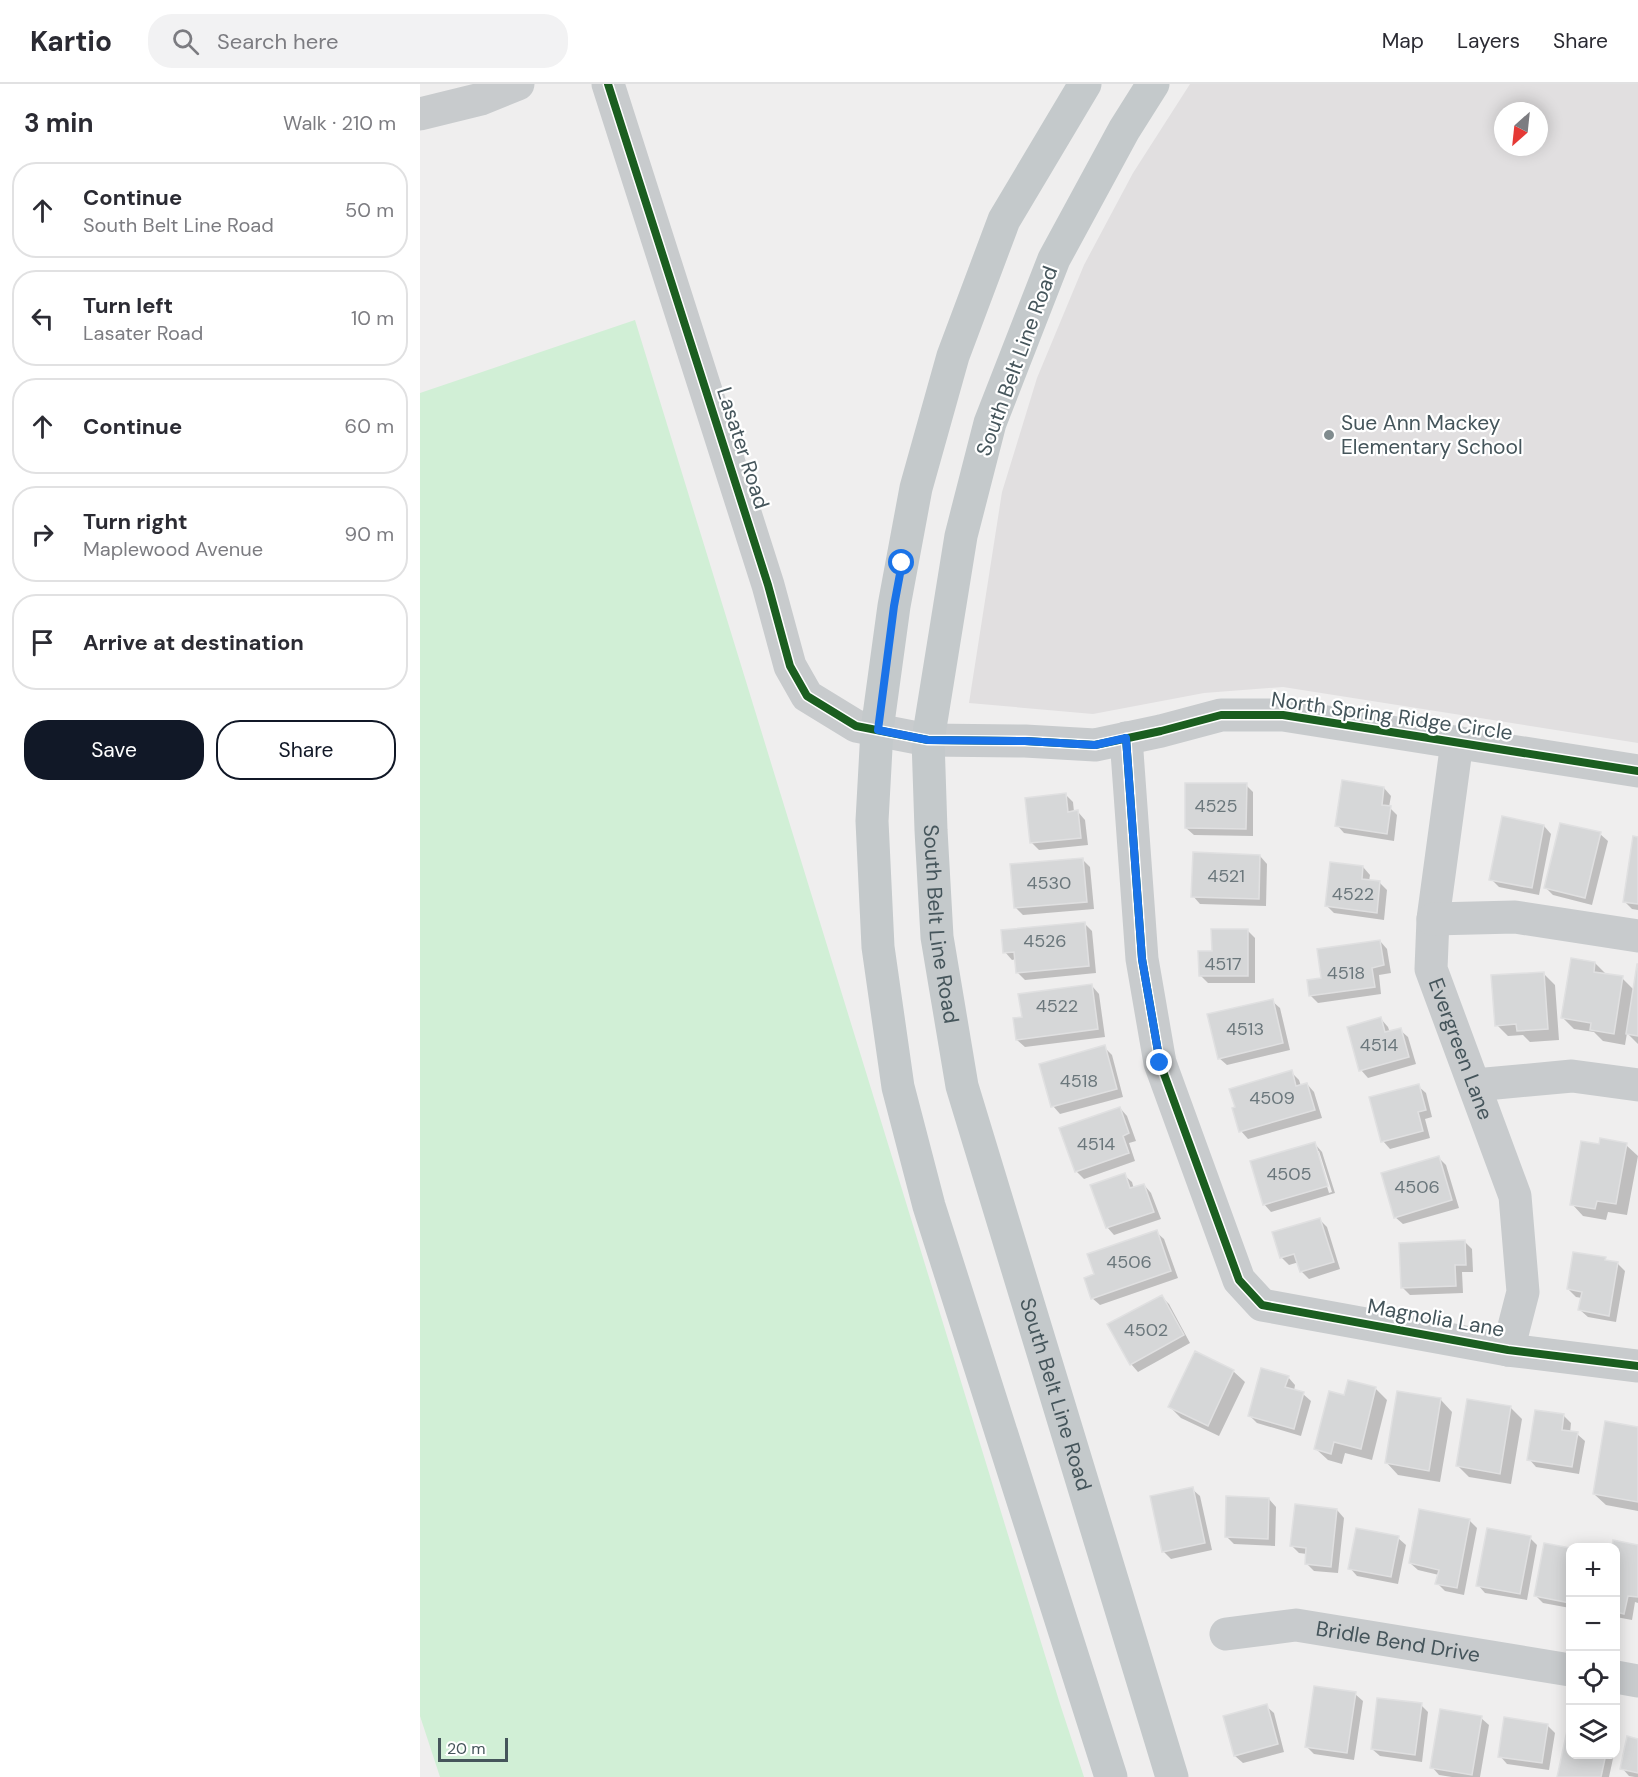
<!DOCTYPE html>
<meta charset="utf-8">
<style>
body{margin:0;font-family:"DM Sans",sans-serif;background:#f2f2f3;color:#2b2b33}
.controls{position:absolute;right:18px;bottom:18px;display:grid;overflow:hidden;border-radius:12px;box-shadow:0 3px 15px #0003}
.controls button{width:54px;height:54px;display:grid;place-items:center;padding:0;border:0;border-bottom:2px solid #e1e1e2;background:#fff;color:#2b2b33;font:30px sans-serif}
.compass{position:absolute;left:1074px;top:18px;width:54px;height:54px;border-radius:50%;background:#fff;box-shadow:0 3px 15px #0003;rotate:207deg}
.scale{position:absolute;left:18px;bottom:15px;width:70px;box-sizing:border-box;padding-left:6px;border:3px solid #45555b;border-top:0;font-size:16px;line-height:21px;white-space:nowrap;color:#45555b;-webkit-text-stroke:4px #fff;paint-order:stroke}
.stop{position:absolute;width:18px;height:18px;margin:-14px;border:4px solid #1a73e8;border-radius:50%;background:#fff}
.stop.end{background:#1a73e8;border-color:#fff;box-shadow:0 2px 6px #0008}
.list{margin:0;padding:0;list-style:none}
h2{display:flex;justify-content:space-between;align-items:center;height:78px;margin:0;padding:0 24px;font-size:26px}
h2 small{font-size:20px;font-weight:400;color:#7c7c81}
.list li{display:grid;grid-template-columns:39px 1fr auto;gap:18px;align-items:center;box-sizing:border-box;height:96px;margin:0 12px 12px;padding:0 12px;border:2px solid #e1e1e2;border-radius:24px}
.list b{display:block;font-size:22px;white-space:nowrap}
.list p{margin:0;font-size:20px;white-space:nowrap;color:#7c7c81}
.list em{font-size:20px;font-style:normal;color:#7c7c81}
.actions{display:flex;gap:12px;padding:18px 24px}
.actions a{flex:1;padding:14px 0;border:2px solid #111827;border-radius:24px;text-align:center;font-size:21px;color:#111827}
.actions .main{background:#111827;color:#fff}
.icon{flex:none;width:33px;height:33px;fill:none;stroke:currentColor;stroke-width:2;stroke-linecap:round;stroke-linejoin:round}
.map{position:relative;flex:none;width:1218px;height:1693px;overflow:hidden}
header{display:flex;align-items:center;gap:36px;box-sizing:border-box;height:84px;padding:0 30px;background:#fff;border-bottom:2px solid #e1e1e2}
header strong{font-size:28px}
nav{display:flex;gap:33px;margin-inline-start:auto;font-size:21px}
.search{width:420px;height:54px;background:#f2f2f3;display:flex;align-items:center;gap:15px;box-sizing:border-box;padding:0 21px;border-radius:24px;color:#7c7c81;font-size:22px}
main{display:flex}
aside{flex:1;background:#fff}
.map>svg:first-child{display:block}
.education{fill:#e1dfe0;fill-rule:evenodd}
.green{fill:#d1efd6}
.shadow{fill:#0003;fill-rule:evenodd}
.building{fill:#d6d7d8;stroke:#e0e0e1;stroke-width:1.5}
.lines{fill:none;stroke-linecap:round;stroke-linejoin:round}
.minor{stroke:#c8cbcd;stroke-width:33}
.major{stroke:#c4c9cb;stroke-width:33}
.cycleway-casing{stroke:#fff;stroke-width:11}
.cycleway{stroke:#1b5e20;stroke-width:8}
.route{stroke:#1a73e8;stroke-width:8}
.poi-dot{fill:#808b8e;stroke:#fff;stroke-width:2}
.labels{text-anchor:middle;stroke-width:4.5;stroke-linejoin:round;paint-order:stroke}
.number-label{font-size:18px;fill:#6b777c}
.street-label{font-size:21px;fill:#45555b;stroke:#fff}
.poi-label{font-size:21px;fill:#45555b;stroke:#fff;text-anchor:start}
</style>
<header>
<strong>Kartio</strong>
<div class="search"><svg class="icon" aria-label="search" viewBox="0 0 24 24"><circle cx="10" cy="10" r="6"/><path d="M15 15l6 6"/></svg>Search here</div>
<nav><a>Map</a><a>Layers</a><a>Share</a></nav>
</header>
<main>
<aside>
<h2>3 min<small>Walk · 210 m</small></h2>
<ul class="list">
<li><svg class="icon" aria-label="ahead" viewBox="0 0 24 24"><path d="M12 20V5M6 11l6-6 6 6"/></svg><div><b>Continue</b><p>South Belt Line Road</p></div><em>50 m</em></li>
<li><svg class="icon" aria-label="left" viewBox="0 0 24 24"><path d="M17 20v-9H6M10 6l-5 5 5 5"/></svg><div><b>Turn left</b><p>Lasater Road</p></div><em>10 m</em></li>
<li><svg class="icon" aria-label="ahead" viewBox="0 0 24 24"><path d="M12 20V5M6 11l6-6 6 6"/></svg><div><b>Continue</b></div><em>60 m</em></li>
<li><svg class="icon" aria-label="right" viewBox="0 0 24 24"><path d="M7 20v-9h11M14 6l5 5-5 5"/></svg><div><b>Turn right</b><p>Maplewood Avenue</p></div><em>90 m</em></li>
<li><svg class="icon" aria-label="arrive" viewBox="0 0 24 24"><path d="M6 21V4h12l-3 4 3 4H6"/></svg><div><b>Arrive at destination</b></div></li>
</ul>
<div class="actions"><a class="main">Save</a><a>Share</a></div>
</aside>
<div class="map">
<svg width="1218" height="1693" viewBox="0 0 1218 1693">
<rect width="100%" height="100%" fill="#efeeee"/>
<path class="education" d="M770,0H1218V659L863,603L784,609L673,630L549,619L582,408L617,294L664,181L713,89ZM1083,27H1119V63H1083Z"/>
<path class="green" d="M215,236L640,1620L664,1693H20L0,1632V309Z"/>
<path class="shadow" d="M826,701L833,708V752L774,751L766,744Z
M964,704L971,712L969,723L977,731L974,757L924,749L917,741Z
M646,711L653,718L654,728H658L665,736L668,761L619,766L611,758Z
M1124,742L1131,750L1119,811L1079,803L1071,795Z
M1180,750L1188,757L1172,821L1133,811L1126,804Z
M1218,754V826L1212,825L1204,817Z
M840,772L847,780L846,822L780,820L773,812Z
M663,776L670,783L674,825L603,831L596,824Z
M943,783L950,791L949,797L960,799L967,806L964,836L914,829L907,822Z
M665,840L672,847L676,889L605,896L597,888L596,875L592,876L585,868Z
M827,846L835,854V899H788L780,891L793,869Z
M960,857L967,865L971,889L959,891L961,910L898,919L890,911L903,896Z
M1175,879L1187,891L1202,894L1214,906L1218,883V960L1207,949L1205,961L1183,957L1174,948L1154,945L1143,934Z
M1123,889L1135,901L1139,956L1110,958L1103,951L1088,952L1077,941Z
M672,902L679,910L685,953L605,963L597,956L603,934Z
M852,917L860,924L870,966L807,981L799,974Z
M961,935L968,943L970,949L980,946L988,953L996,980L948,994L941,986Z
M684,963L692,971L703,1013L640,1030L633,1022Z
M871,988L879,996L881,1002L887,1000L894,1008L902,1034L828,1055L821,1047Z
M998,1002L1006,1009L1012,1033L1005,1035L1010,1054L970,1065L963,1057Z
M700,1024L707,1032L716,1057L709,1059L715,1077L664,1095L656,1087Z
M895,1060L902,1068L915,1109L851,1128L844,1120ZM896,1067H899L912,1108L909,1109Z
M1180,1061H1206L1218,1072L1207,1131L1188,1128L1186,1136L1163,1132L1152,1120Z
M1019,1074L1026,1081L1039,1124L983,1140L975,1133Z
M704,1091L712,1098L714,1105L724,1101L731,1109L741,1135L694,1151L687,1143Z
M900,1136L907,1143L920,1185L889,1195L881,1187L879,1178L869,1181L861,1173Z
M736,1148L744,1155L758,1194L680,1221L672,1214L676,1191Z
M1045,1158L1052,1165L1053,1188H1042L1043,1209L990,1211L982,1203Z
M1185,1175L1188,1178L1198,1180L1205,1187L1196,1238L1168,1233L1160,1226L1162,1214L1156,1213L1148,1205Z
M742,1213L749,1220L770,1259L718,1288L711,1280Z
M813,1287L825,1298L799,1352L761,1334L750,1323Z
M868,1293L875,1301L874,1307L883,1310L891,1317L881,1352L837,1339L830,1332Z
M955,1304L967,1316L952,1376L925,1369L922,1380L908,1376L896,1365L925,1313Z
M1021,1316L1032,1328L1020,1398L978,1391L967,1379Z
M1091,1324L1102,1335L1091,1400L1049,1393L1037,1381Z
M1144,1332L1151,1339L1150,1349L1157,1350L1165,1357L1159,1390L1116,1383L1109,1375Z
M1218,1344V1427L1186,1421L1174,1410Z
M772,1405L780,1412L792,1466L751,1475L743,1467Z
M849,1415L856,1423L855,1462L814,1460L807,1453Z
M917,1426L924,1434L918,1489L894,1487L886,1479L887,1470L879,1469L872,1462Z
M1001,1427L1050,1437L1057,1444L1044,1511L1025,1507L1017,1499L1019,1491L998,1486L990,1479Z
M978,1454L986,1461L978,1500L937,1492L930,1484Z
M1110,1454L1117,1461L1107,1516L1065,1509L1058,1501Z
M1218,1463V1519L1215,1518L1212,1536L1196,1533V1464Z
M1150,1465V1524L1123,1519L1115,1511Z
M935,1610L943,1617L934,1676L894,1670L887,1663Z
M1001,1621L1008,1628L1002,1678L960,1672L952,1665Z
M846,1622L854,1629L864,1668L823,1679L815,1672Z
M1061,1634L1069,1641L1060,1693H1032L1019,1691L1012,1683Z
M1127,1641L1135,1649L1129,1686L1087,1680L1080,1672Z
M1149,1644L1150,1670H1194L1189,1693H1138Z
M1218,1656V1693H1215L1209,1692L1202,1684Z"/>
<path class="building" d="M922,696L964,703L962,721L971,722L967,750L915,742Z
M765,699H827L826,745L765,744Z
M646,709L648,728L658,726L661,754L610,759L605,714Z
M1082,732L1124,741L1112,804L1069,796Z
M1140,739L1181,748L1165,814L1124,804Z
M1213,752L1218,753V820L1203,818Z
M773,768L840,771L839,815L771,813Z
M663,774L667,818L594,824L590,780Z
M910,778L943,782L942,795L960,797L957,829L905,822Z
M665,838L669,882L596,889L594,868L583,869L581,846Z
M791,845H828V892H779L778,867H792Z
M960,856L964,881L952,884L955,903L889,912L887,896L901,894L897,865Z
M1151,874L1175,878L1174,888L1203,892L1194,950L1170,946L1171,939L1141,934Z
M1217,880H1218V952L1206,950Z
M1124,888L1128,945L1097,947L1096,940L1075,942L1071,891Z
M672,900L678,945L596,956L593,934L602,933L598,910Z
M853,915L863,959L798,975L787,930Z
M961,933L965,948L981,944L989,973L939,987L927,943Z
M685,961L697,1005L631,1023L619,980Z
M872,986L876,1002L887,999L895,1026L819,1048L812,1024L815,1023L809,1005Z
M999,1000L1006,1026L998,1028L1003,1047L961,1058L949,1013Z
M700,1023L709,1049L703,1052L709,1069L655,1088L639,1044Z
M1180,1054L1207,1059L1196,1120L1177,1117L1175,1125L1150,1121L1161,1057L1179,1060Z
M895,1058L908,1102L843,1121L830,1077Z
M1019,1072L1032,1116L974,1134L961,1089Z
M705,1089L710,1104L724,1100L734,1128L686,1144L670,1101Z
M900,1134L914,1178L880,1188L874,1170L860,1174L852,1148Z
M737,1146L751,1187L671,1215L664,1194L674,1190L667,1170Z
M1045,1156L1046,1181H1035L1036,1202L981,1204L979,1159Z
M1153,1168L1186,1173L1185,1176L1198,1178L1189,1232L1158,1226L1162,1208L1147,1205Z
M742,1211L764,1251L710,1281L687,1240Z
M775,1267L814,1286L788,1342L748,1323Z
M841,1284L869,1292L865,1303L884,1308L874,1345L828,1332Z
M928,1296L956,1303L941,1365L914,1358L911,1370L894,1365L909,1307L924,1311Z
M977,1307L1021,1314L1009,1387L965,1379Z
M1047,1315L1091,1322L1080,1390L1036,1382Z
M1115,1326L1144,1330L1142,1346L1158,1348L1152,1383L1107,1376Z
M1185,1337L1218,1343V1418L1173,1410Z
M773,1403L785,1459L742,1468L730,1412Z
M806,1412L849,1414L848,1455L805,1453Z
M875,1420L917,1425L911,1483L885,1480L886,1464L870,1462Z
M999,1425L1050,1435L1037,1504L1015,1500L1019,1486L989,1479Z
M936,1444L979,1452L971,1493L928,1485Z
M1067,1444L1111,1452L1100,1510L1056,1502Z
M1193,1456L1218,1461V1513L1208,1512L1204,1530L1196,1528V1464H1192Z
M1124,1459L1151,1464L1150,1519L1114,1512Z
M894,1602L936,1608L927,1669L885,1663Z
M957,1614L1002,1619L995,1671L951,1665Z
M847,1620L858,1660L814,1672L803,1632Z
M1020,1625L1062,1632L1052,1691L1010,1684Z
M1084,1633L1128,1640L1122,1679L1078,1673Z
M1148,1642L1150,1643V1670H1186L1181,1693H1137Z
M1207,1652L1218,1655V1689L1200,1685Z"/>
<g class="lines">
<g class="minor">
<path d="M188,0L348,501L370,582L387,612L436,642L508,656L605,657L675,661L741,647L801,631H863L1218,687"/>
<path d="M0,30L61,15L98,0"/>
<path d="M706,654L722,875L740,979L819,1196L842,1221L1088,1266L1218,1282"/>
<path id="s1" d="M1037,658L1013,835L1011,885L1095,1112L1103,1208L1088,1266"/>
<path d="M1013,835L1095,833L1218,852"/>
<path d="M1055,1001L1152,992L1218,1001"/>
<path id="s2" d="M806,1550L876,1541L1150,1586"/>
<path d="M1196,1593L1218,1597"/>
</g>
<g class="major">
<path d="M665,0L584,136L533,272L496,404L474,522L457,646L452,737L458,863L478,1003L509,1122L691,1693"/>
<path id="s3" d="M733,0L704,46L634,175L570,339L541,452L508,656L511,746L517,853L542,1002L752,1693"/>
</g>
<defs>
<path id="cycleway" d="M188,0L348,501L370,582L387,612L436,642L508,656L605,657L675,661L741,647L801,631H863L1218,687
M706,654L722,875L740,979L819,1196L842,1221L1088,1266L1218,1282"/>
</defs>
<use href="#cycleway" class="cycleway-casing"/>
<use href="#cycleway" class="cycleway"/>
</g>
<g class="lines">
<path class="route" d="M482,479L474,522L458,646L508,656L605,657L675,661L706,654L722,875L740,979"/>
</g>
<circle class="poi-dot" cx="909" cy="351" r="6"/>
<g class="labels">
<g class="number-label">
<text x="796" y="728">4525</text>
<text x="806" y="798">4521</text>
<text x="629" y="805">4530</text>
<text x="933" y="816">4522</text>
<text x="625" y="863">4526</text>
<text x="803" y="886">4517</text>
<text x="926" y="895">4518</text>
<text x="637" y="928">4522</text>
<text x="825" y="951">4513</text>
<text x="959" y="967">4514</text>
<text x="659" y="1003">4518</text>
<text x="852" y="1020">4509</text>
<text x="676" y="1066">4514</text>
<text x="869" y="1096">4505</text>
<text x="997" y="1109">4506</text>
<text x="709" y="1184">4506</text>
<text x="726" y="1252">4502</text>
</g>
<g class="street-label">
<text transform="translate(597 277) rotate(-70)" y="7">South Belt Line Road</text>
<text transform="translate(323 364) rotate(72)" y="7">Lasater Road</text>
<text transform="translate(972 632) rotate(8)" y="7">North Spring Ridge Circle</text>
<text dy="7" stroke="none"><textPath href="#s3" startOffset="885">South Belt Line Road</textPath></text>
<text dy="7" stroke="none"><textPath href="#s1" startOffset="314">Evergreen Lane</textPath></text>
<text transform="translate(1016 1234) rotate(10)" y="7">Magnolia Lane</text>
<text dy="7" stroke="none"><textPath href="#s3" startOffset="1371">South Belt Line Road</textPath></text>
<text dy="7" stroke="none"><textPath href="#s2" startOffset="174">Bridle Bend Drive</textPath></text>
</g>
<g class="poi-label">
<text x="921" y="346">Sue Ann Mackey<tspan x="921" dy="24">Elementary School</tspan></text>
</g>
</g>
</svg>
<div class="controls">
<button>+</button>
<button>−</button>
<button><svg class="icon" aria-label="locate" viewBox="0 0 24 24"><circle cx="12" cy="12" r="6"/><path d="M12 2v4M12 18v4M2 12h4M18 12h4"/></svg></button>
<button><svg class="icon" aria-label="layers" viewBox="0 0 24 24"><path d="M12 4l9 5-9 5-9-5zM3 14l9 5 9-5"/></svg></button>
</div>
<svg class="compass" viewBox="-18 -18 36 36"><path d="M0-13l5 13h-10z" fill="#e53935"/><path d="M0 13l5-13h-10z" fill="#7c7c81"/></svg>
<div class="scale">20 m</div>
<div class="stop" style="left:482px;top:479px"></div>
<div class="stop end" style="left:740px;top:979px"></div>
</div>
</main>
